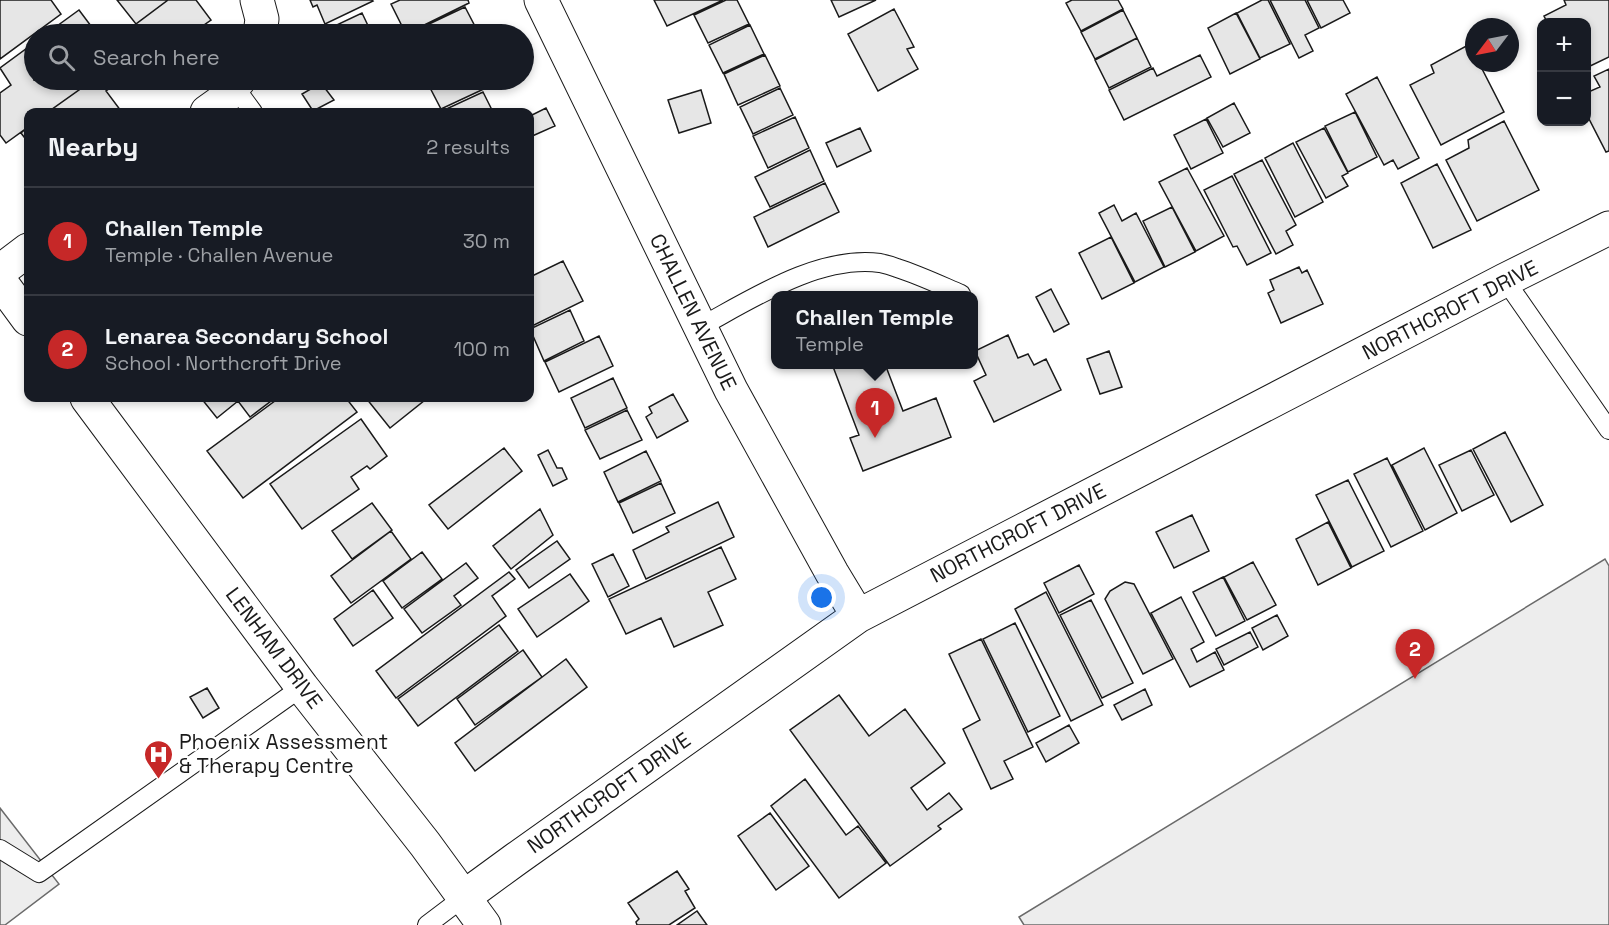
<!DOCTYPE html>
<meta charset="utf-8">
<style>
body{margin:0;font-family:"Space Grotesk",sans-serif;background:#20242c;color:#f1f3f6}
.controls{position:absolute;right:18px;top:18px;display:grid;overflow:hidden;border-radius:12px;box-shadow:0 3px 9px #0003}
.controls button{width:54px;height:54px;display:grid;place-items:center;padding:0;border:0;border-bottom:2px solid #363941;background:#171b24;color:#f1f3f6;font:30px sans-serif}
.compass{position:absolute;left:1465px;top:18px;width:54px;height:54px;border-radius:50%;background:#171b24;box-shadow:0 3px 9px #0003;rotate:238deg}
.you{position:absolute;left:822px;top:598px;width:21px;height:21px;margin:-15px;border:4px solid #fff;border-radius:50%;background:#1a73e8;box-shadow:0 0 0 9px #1a73e833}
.badge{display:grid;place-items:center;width:39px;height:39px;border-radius:50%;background:#c62828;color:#fff;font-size:20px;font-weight:700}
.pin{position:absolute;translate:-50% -50px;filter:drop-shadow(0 2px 3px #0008)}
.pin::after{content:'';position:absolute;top:32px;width:21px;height:18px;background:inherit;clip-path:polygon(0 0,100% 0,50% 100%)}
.popup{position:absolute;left:771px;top:291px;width:207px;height:78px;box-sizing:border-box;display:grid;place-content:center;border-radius:12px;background:#171b24;filter:drop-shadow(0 2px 4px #0005);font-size:20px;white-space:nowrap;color:#9ea1a6}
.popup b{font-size:22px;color:#f1f3f6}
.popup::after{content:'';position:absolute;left:50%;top:100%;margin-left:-12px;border:12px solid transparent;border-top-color:#171b24}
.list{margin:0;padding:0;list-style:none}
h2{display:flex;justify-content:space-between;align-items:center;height:78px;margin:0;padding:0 24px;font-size:26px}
h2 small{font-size:20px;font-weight:400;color:#9ea1a6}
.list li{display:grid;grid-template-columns:39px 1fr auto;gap:18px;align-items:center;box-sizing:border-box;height:108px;padding:0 24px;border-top:2px solid #363941}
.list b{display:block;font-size:22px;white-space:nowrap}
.list p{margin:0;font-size:20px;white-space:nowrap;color:#9ea1a6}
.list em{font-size:20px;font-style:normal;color:#9ea1a6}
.icon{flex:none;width:33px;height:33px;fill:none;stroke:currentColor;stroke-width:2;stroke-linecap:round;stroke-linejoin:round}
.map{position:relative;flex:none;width:1609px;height:925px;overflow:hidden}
.search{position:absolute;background:#171b24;box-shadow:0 3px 9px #0003;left:24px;top:24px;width:510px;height:66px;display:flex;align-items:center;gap:15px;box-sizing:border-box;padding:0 21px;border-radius:33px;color:#9ea1a6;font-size:22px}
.panel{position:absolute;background:#171b24;box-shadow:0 3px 9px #0003;left:24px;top:108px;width:510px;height:294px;border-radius:12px}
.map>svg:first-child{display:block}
.built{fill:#ededed;stroke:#6a6a6a;stroke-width:1.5}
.building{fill:#e6e6e6;stroke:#1a1a1a;stroke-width:1.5}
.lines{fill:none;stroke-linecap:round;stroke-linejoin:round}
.service-casing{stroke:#1a1a1a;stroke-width:20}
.minor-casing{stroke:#1a1a1a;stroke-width:35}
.tertiary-casing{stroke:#1a1a1a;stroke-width:35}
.service{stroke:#fff;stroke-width:18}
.minor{stroke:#fff;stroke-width:33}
.tertiary{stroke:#fff;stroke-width:33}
.labels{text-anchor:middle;stroke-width:4.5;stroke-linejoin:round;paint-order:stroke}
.street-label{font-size:21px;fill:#1a1a1a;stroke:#fff}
.poi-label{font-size:21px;fill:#1a1a1a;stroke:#fff;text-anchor:start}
</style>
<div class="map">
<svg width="1609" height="925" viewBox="0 0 1609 925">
<rect width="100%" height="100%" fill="#fff"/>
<path class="built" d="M1605,559L1609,566V925H1024L1019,917Z
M0,808L59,884L5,925H0Z"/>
<path class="building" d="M0,0H51L61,14L0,59Z
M117,0H168L136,24Z
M168,0H196L211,20L191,34H143L136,24Z
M310,0H372L373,1L325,24L317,5L313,7Z
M400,0H468L469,3L406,34L391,4Z
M654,0H723L667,26Z
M726,0H737L749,24L708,43L694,15Z
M831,0H876L839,17Z
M1072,0H1118L1123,9L1081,31L1066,3Z
M1262,0H1268L1290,44L1260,58L1237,13Z
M1270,0H1305L1319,28L1305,35L1313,51L1299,58Z
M1307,0H1343L1350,13L1321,28Z
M1564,0H1609V57L1586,68V22H1547L1544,16L1566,5Z
M465,7L479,34H408Z
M894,9L914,47L907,49L918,69L878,91L848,34Z
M79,10L97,34H46Z
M1123,10L1137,38L1095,59L1081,32Z
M362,13L372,34H328L326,30Z
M1236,13L1260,59L1230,74L1208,28Z
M750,25L764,54L723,73L709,45Z
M1137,38L1151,67L1109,88L1095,60Z
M34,43V80H93L48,112H28V127L6,143L0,135V93L11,85L0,68Z
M1470,44L1474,52V63H1479L1504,112L1441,145L1410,85L1434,73L1431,65Z
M765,55L780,86L738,105L724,74Z
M1200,55L1211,77L1124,120L1109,90L1153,68L1157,76Z
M1609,69V151L1606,152L1586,113V93L1600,87L1594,76Z
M1377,77L1419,158L1398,169L1393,160L1384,165L1346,94Z
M93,80H122L106,91L121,111L120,112H48Z
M426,80H503L441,109Z
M321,83L334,100L313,111L302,94Z
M780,88L793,115L753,134L740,107Z
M701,90L711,123L679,133L668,100Z
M483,92L493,112H442V111Z
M1234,103L1250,133L1223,147L1207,118Z
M546,108L555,126L530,137V116Z
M1355,112L1377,157L1348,172L1325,126Z
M795,117L809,148L768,168L753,136Z
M1206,119L1223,153L1191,169L1174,135Z
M1504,121L1539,190L1477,221L1446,160L1469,148L1468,140Z
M28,127V142L21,133Z
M860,128L871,151L837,167L826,143Z
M1324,128L1348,173L1342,176L1348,186L1326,198L1296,142Z
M1293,143L1323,202L1295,217L1265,158Z
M810,150L824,181L770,207L755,177Z
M1262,160L1296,225L1286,231L1293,245L1276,254L1234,174Z
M1437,164L1471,230L1433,248L1401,183Z
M1187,168L1224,236L1196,251L1159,182Z
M1232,176L1271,253L1247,265L1237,246L1233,247L1204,190Z
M825,183L839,212L768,247L754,217Z
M1114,205L1122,221L1136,213L1164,267L1135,282L1099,213Z
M1172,207L1195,252L1165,267L1143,221Z
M1111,237L1134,283L1102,299L1079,253Z
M563,261L583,301L530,327V277Z
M1299,267L1302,273L1307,270L1323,304L1281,323L1268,293L1274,290L1270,280Z
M1051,289L1069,324L1054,332L1036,297Z
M570,310L584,341L544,361L530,329Z
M1008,335L1018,358L1028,354L1034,365L1046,359L1061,390L994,422L974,381L986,375L975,351Z
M599,336L613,366L559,392L545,362Z
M1109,351L1122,387L1100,394L1087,359Z
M832,364H885L903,411L936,398L951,437L863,471L850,438L859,435Z
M613,378L627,408L585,428L571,398Z
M673,394L688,421L657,438L646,417L652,413L649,407Z
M201,398H275L250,417L238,401L217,418Z
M279,398H346L357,412L243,498L207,451Z
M366,398H424L425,400L390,428Z
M627,410L642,440L600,459L585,430Z
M361,419L387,456L370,469L367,466L351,477L359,489L302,529L270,484Z
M1505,432L1543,505L1511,522L1473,449Z
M504,448L522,471L448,529L429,505Z
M1424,448L1457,513L1425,530L1392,465Z
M548,450L557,468H562L567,479L553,486L538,455Z
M1471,450L1494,495L1462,511L1439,465Z
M646,451L661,481L618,502L604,472Z
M1387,458L1423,531L1391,547L1354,474Z
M1348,480L1384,551L1352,567L1316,495Z
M661,483L675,513L633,533L619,503Z
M718,502L734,537L646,579L633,550L669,532L666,527Z
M372,503L392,530L352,559L332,531Z
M540,509L553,535L511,569L493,546Z
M1192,515L1209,551L1174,568L1156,532Z
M1328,522L1351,568L1318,585L1296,539Z
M391,531L411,559L351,603L331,576Z
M557,541L570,559L529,588L516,570Z
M721,547L736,579L708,592L723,625L674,647L661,618L626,634L609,599Z
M422,552L442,579L402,608L383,581Z
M613,554L629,586L608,597L592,564Z
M1253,562L1276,605L1247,620L1224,577Z
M466,563L478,578L454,596L461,605L422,633L404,609Z
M1079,565L1094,594L1059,613L1044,583Z
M509,572L515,579L492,596L506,616L396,698L376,671Z
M570,574L589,601L537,637L518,609Z
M1223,577L1245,621L1216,636L1193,592Z
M1125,582L1134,584L1173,659L1143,674L1105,599L1110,591Z
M373,590L393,618L353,646L334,619Z
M1046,592L1103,705L1071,721L1015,609Z
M1181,597L1204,642L1191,649L1197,662L1215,652L1224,670L1190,687L1151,613Z
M1091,600L1133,683L1102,698L1060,615Z
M1277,615L1288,636L1263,650L1252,628Z
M1015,623L1060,716L1028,732L983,639Z
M499,625L518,651L418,726L398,699Z
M1250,632L1258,647L1224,665L1216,649Z
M981,639L1033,747L1004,761L1013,779L991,789L963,729L980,720L949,654Z
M523,650L542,677L475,725L457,699Z
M566,659L587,687L475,771L455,743Z
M207,688L219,708L203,718L190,697Z
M1145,689L1152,705L1122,720L1114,705Z
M839,695L869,736L905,709L945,763L911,788L927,810L949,793L962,809L938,826L941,829L890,866L790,730Z
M1069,725L1079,743L1046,762L1036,743Z
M805,779L846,835L858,826L886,863L839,898L771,806Z
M770,813L809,866L776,890L738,836Z
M677,871L689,889L685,891L695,908L669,925H637L636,922L639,919L628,903Z
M697,911L707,925H677Z"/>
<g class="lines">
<defs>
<path id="service" d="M234,86L253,112
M1505,280L1609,430
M700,327C752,299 818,255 880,263C885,264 892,266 897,268C919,275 940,285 961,294
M0,849L39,873L302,687
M427,925L464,897"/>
<path id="minor" d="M257,0L262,19L260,34
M541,0L731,390L832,573L858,616
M207,112L221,102L239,80
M0,271L28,250
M464,897L516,859L858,616L1505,280L1609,228"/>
<path id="tertiary" d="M0,281L28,319
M87,398L302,687L425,844L484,925"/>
</defs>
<use href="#service" class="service-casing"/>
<use href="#minor" class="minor-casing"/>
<use href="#tertiary" class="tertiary-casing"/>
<use href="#service" class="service"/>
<use href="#minor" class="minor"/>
<use href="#tertiary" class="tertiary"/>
</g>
<defs>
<symbol id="hospital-pin" viewBox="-11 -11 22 30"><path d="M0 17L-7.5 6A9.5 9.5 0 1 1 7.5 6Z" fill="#c62828" stroke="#fff"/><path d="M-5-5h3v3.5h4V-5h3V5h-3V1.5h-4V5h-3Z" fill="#fff"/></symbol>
</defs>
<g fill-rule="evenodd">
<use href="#hospital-pin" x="142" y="738" width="33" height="45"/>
</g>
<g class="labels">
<g class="street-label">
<text transform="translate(1450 310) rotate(-27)" y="7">NORTHCROFT DRIVE</text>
<text transform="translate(693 312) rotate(64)" y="7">CHALLEN AVENUE</text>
<text transform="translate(1018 533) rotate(-27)" y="7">NORTHCROFT DRIVE</text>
<text transform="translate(274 648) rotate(53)" y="7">LENHAM DRIVE</text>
<text transform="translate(609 793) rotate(-35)" y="7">NORTHCROFT DRIVE</text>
</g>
<g class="poi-label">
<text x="179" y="749">Phoenix Assessment<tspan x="179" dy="24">&amp; Therapy Centre</tspan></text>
</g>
</g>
</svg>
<div class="controls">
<button>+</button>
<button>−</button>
</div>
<svg class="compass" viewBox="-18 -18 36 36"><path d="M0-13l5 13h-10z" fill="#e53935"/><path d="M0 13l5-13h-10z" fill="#9ea1a6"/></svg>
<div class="you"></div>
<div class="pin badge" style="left:875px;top:438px">1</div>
<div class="popup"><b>Challen Temple</b>Temple</div>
<div class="pin badge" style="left:1415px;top:679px">2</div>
<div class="search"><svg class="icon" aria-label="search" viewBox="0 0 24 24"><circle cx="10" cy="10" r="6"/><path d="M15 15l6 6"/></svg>Search here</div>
<section class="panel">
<h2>Nearby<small>2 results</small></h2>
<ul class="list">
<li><span class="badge">1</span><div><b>Challen Temple</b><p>Temple · Challen Avenue</p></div><em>30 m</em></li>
<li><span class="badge">2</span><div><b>Lenarea Secondary School</b><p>School · Northcroft Drive</p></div><em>100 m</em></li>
</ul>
</section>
</div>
